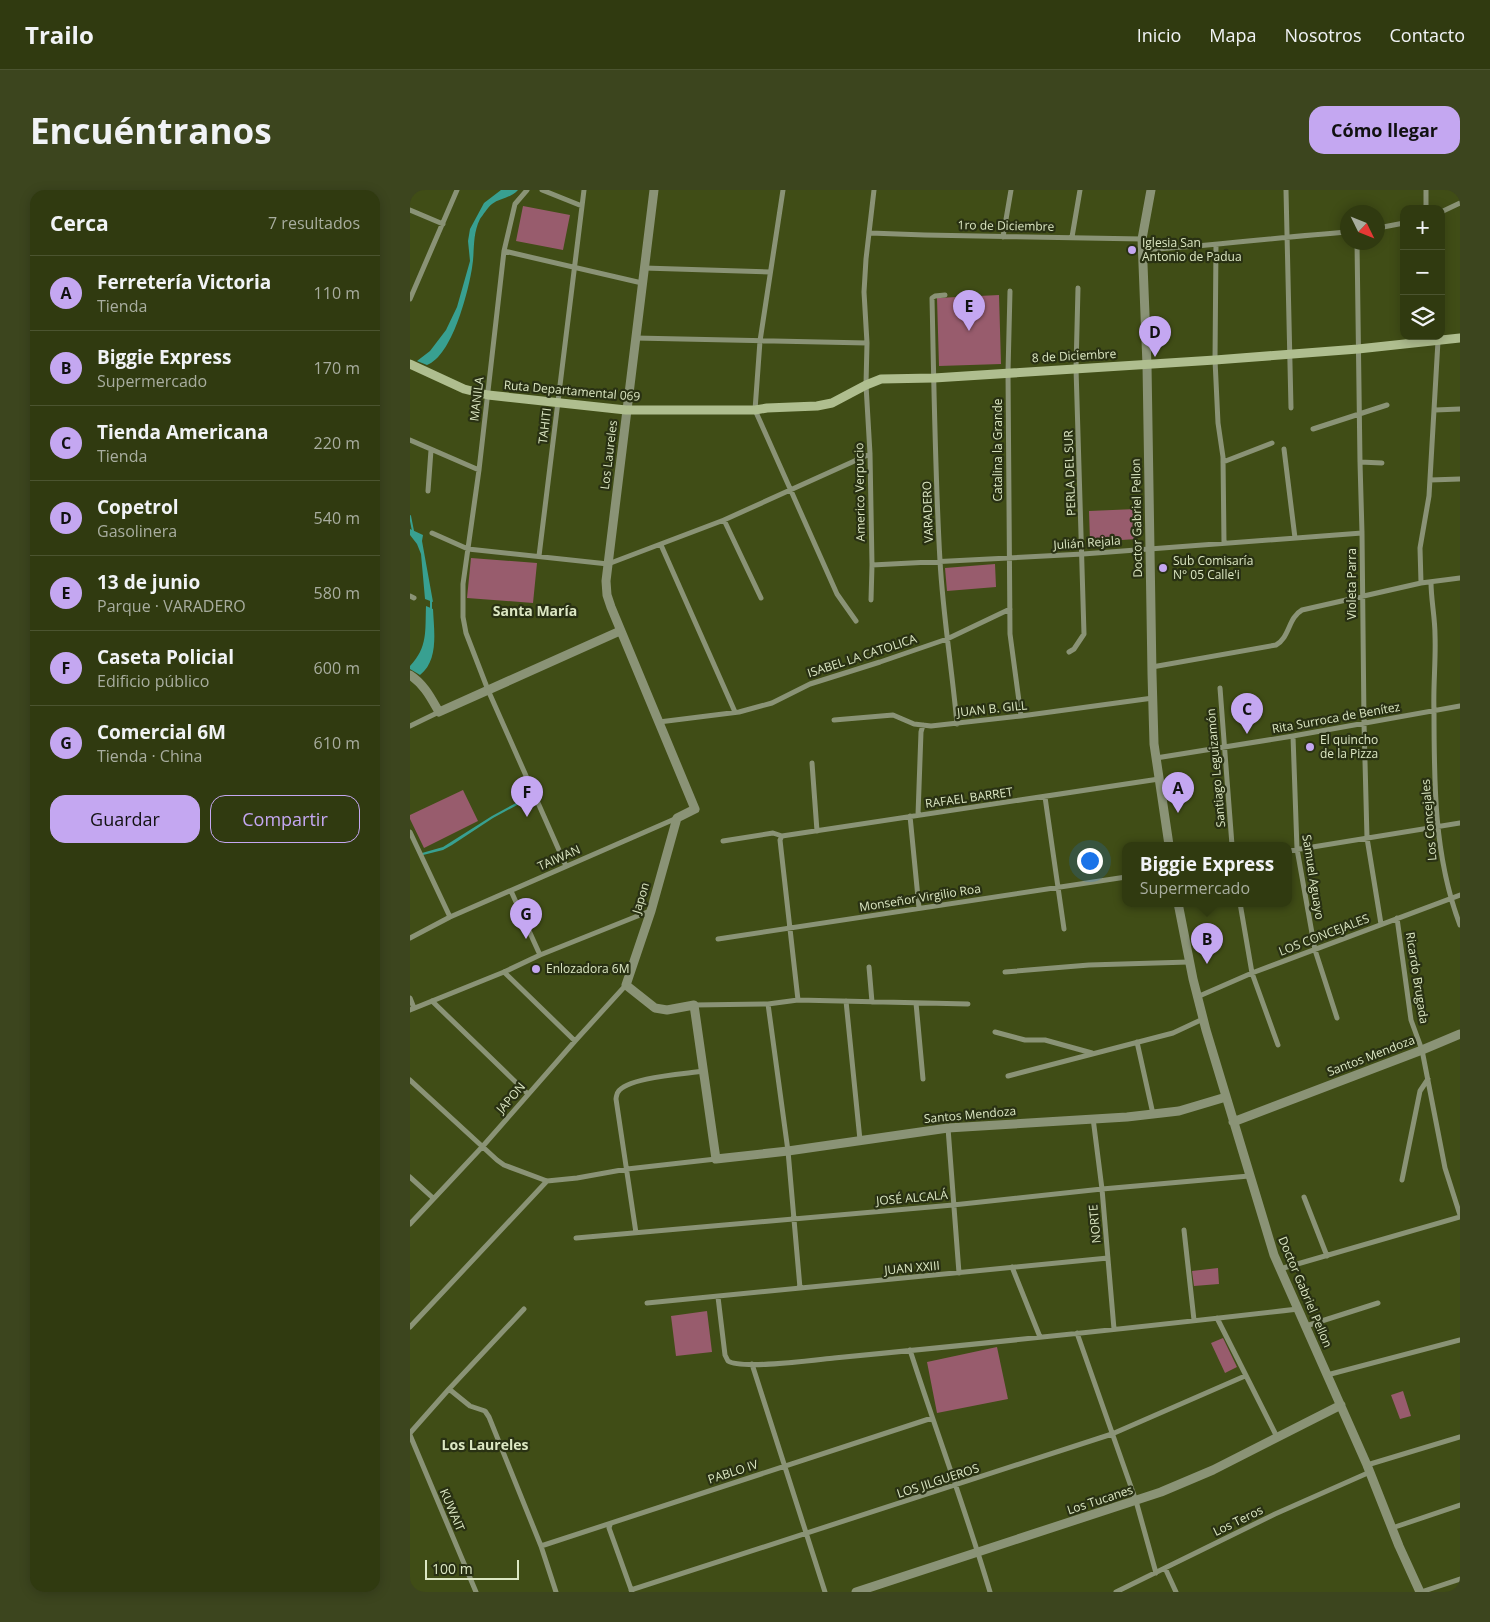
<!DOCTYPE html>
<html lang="es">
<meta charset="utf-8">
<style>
body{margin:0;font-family:"Open Sans",sans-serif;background:#3c451e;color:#f1f3f6}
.controls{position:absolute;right:15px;top:15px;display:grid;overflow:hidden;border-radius:10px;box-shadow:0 2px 12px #0003}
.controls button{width:45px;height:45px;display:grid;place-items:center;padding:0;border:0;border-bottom:1px solid #4b5430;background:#303a10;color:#f1f3f6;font:25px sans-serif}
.compass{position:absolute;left:930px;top:15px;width:45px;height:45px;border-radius:50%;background:#303a10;box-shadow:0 2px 12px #0003;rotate:133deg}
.scale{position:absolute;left:15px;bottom:12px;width:94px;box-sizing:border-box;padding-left:5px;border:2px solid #dce7c3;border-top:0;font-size:14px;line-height:18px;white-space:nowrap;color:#dce7c3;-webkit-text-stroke:4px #293113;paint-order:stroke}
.you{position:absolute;left:679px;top:670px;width:18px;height:18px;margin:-12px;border:4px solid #fff;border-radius:50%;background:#1a73e8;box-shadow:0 0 0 8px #1a73e833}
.badge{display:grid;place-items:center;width:32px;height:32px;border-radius:50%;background:#c4a7f1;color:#111;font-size:16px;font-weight:700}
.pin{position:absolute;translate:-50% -41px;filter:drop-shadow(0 1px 2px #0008)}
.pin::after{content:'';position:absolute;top:26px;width:18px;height:15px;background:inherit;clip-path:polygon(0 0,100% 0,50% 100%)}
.popup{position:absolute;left:712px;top:652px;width:170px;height:65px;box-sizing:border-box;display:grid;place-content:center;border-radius:10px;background:#303a10;filter:drop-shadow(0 1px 4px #0005);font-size:16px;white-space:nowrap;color:#a8ad9f}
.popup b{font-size:19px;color:#f1f3f6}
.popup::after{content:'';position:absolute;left:50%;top:100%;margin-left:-10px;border:10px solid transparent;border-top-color:#303a10}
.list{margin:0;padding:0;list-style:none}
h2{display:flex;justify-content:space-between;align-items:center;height:65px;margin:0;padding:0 20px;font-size:21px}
h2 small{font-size:16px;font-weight:400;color:#a8ad9f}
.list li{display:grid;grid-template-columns:32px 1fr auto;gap:15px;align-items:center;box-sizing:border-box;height:75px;padding:0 20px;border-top:1px solid #4b5430}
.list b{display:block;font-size:19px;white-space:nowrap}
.list p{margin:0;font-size:16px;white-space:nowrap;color:#a8ad9f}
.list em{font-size:16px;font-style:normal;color:#a8ad9f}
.actions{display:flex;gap:10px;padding:15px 20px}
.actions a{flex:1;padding:11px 0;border:1px solid #c4a7f1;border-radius:15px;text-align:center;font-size:18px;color:#c4a7f1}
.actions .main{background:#c4a7f1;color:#111}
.icon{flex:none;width:28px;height:28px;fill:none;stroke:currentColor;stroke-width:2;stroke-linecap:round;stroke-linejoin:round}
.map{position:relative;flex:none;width:1050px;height:1402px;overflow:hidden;border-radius:15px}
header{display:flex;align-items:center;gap:30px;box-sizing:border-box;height:70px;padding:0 25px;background:#303a10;border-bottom:1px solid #4b5430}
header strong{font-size:24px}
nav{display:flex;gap:28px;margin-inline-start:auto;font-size:18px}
.intro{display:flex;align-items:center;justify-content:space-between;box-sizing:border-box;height:120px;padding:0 30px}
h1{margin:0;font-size:35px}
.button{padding:12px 22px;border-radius:15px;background:#c4a7f1;color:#111;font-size:18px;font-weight:700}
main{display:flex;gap:30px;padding:0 30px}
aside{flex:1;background:#303a10;border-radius:15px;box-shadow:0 2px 12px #0003}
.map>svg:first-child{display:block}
.green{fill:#985c6d}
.water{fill:#38a091}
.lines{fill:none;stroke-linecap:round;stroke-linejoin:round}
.stream{stroke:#38a091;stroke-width:2}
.minor{stroke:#8a9376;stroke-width:5}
.tertiary{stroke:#8a9376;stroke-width:9}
.secondary{stroke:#afbe8f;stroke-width:9}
.poi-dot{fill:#c4a7f1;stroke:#293113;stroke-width:2}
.labels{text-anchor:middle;stroke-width:4.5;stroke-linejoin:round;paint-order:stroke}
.street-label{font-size:12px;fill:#dce7c3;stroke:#293113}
.poi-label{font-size:12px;fill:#dce7c3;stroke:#293113;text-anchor:start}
.neighbourhood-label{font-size:14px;font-weight:bold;fill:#dce7c3;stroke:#293113}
</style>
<header>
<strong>Trailo</strong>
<nav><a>Inicio</a><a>Mapa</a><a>Nosotros</a><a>Contacto</a></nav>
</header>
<div class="intro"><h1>Encuéntranos</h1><a class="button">Cómo llegar</a></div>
<main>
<aside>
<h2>Cerca<small>7 resultados</small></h2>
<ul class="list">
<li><span class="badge">A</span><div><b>Ferretería Victoria</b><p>Tienda</p></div><em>110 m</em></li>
<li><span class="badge">B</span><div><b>Biggie Express</b><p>Supermercado</p></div><em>170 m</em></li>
<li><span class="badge">C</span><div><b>Tienda Americana</b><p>Tienda</p></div><em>220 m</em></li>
<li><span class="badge">D</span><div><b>Copetrol</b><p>Gasolinera</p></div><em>540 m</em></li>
<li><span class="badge">E</span><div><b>13 de junio</b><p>Parque · VARADERO</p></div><em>580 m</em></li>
<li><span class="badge">F</span><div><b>Caseta Policial</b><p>Edificio público</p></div><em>600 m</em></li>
<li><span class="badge">G</span><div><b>Comercial 6M</b><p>Tienda · China</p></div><em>610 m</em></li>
</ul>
<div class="actions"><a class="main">Guardar</a><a>Compartir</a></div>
</aside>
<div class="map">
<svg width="1050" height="1402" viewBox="0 0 1050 1402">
<rect width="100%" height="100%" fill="#404d16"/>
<path class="green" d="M113,16L160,25L153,60L106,51Z
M589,105L591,174L529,176L527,108Z
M726,319L727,349L680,352L679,321Z
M61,368L127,373L123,413L57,408Z
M585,374L586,397L537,401L535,378Z
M53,600L68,631L14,658L0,629V625Z
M808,1078L809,1094L784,1096L782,1081Z
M297,1121L302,1162L266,1166L261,1126Z
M813,1148L827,1177L815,1183L801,1153Z
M587,1157L598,1209L527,1223L517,1172Z
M993,1201L1001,1226L990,1229L981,1205Z"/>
<path class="water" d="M91,0H108C101,8 90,8 82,14C78,17 73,25 70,29C62,45 65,61 62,78C58,103 42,166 17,175L7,171L20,161L36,140L47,117L60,71L58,51L60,39L74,13Z
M0,339L13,345L12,351L23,412L15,409L11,364L7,354L0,345Z
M16,416L23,419C24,441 29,470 10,485L0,479V476C18,457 15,441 16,416Z
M119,606L120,608L83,628L42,655L33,660L13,665L12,663L33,657L82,626Z"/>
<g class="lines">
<path class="stream" d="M0,326L3,341
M21,410V421"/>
<path class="minor" d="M117,0L105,14L94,61L69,280L53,394V427L56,443L78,500L156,676
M132,0L172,16
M373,0L350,151L345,220L427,404L446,431
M876,0L881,218
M1016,0V19
M0,20L33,34
M1031,22L1050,13
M968,38L994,33
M460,43L515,45L732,49
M593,47L601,0
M662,47L670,0
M947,52L950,272L952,343L954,533L957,648L971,734
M806,55L805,170L808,233L813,267L814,353
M732,60C801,56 869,47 938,42
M94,61L232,93
M234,78L360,82
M600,101L598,182L600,444L611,526
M535,105L525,106L522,108C524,196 525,284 530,371C533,425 542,479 547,534
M0,109L47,0
M225,148L457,153
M1025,220L1050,219
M903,239L977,215
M0,250L69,280
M874,259L885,348
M813,272L862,253
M950,272L972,273
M1020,290L1050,289
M18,301L21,260
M314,330L351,408
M22,343L58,359L198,374L314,330L460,264
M251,355L325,522
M129,366L174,0
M462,375L673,364L952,343
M1021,392C1021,410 1025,427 1025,445C1026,470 1023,496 1024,521C1024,593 1024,667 1050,735
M1011,393L1010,358L1019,306L1028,151
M0,406L4,408
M461,410L462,375L460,264L456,195L457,153L454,102L456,69L464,0
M659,462L664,459L674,444L666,178L668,98
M742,477L866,455C880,447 878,428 892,420L1011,393L1050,388
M810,498L822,655
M424,530L483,525L504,534L521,536L611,526L743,508
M249,532L329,522L362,513L400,494L470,472L537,449L600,419
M0,536L29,522
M883,546L887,659L905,760L927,828
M746,568L883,546L1050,516
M402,573L407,641
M635,607L654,739
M508,625L511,542L513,535
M500,626L509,718
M0,642L40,727
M372,646L370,650L388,810
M313,651L363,643L372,646L749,589
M878,661L1050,633
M101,701L130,765
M830,713L842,783L868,855
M987,728L1001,830L1012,860L1035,978L1050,1025
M0,748L40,727L267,628
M308,749L716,687
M459,777L462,812
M94,782L165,851
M595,782L679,775L779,772
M787,807L842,783L1050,705
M0,808L4,818
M22,811L118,904
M436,811L450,950
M506,813L513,889
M358,814L378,961L390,1098
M284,815L358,814L388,810L558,814
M0,820L94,782L130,765L240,721
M585,842L615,850H635L682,863
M727,852L743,924
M598,886L763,843L793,829
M0,890L87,970L94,975L137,991L167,988L217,979L306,969
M683,928L692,999L704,1139
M538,938L549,1083
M0,987L23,1008
M992,990L1010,901L1018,889
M894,1007L917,1066
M0,1034L73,956L165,851L216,795
M774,1040L784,1130
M226,1043L206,909C206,908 207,903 208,902C217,887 276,884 294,881
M166,1048L543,1015L692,999L839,986
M602,1077L630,1147
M870,1079L1050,1027
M308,1107L315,1165L318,1171C332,1180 404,1170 424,1168C579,1153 733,1137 888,1119
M237,1113L698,1068
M807,1128L867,1247
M896,1136L968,1113
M0,1137L137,991
M667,1143L726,1311L746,1383
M500,1160C526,1241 556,1321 580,1402
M342,1174L415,1402
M917,1185L1050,1150
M39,1199L60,1216L75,1221L79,1227L131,1356L146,1402
M0,1243L39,1199L114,1119
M0,1245L66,1402
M957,1275L1050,1247
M200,1335L199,1338L222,1402
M982,1338L1050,1315
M131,1356L522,1228
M755,1378L766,1402
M221,1400L702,1244L835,1186
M706,1402L865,1324L960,1282
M1011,1402L1050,1389"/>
<path class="tertiary" d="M244,0L196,391L197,405L201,417L285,619L267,628L241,721L216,795L245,818L257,820L284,815L306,969L378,961L538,938L717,927L769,921L816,907
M741,0L732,49L737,175L742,484L744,554L759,655
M0,485C14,494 21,508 29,522L210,441
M768,713L783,789L796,840L864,1065L957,1275L989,1356L1010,1402
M823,932L1012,860L1050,844
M446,1402L751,1302L803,1280L931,1215"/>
<path class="secondary" d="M0,174L54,199L78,205L216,220H345L357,218L407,216L422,213L456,195L471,189L524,188L805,170L948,159L1050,148"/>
</g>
<g class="poi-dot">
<circle cx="722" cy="60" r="5"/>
<circle cx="753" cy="378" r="5"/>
<circle cx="900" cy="557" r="5"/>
<circle cx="126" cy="779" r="5"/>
</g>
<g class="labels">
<g class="street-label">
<text transform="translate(596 36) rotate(1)" y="4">1ro de Diciembre</text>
<text transform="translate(664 166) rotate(-3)" y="4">8 de Diciembre</text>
<text transform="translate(162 201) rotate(5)" y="4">Ruta Departamental 069</text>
<text transform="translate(67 209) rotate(-83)" y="4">MANILA</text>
<text transform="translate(135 236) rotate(-83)" y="4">TAHITI</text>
<text transform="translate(588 260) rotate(-90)" y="4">Catalina la Grande</text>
<text transform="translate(199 265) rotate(-83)" y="4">Los Laureles</text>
<text transform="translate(660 283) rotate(-92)" y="4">PERLA DEL SUR</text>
<text transform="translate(450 302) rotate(-91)" y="4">Americo Verpucio</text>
<text transform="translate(518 322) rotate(-92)" y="4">VARADERO</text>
<text transform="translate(727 328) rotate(-91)" y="4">Doctor Gabriel Pellon</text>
<text transform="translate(677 353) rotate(-4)" y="4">Julián Rejala</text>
<text transform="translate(942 394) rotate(-90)" y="4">Violeta Parra</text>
<text transform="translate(452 466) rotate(-18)" y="4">ISABEL LA CATOLICA</text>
<text transform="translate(582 519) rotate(-6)" y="4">JUAN B. GILL</text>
<text transform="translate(926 528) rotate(-10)" y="4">Rita Surroca de Benítez</text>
<text transform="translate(806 578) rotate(-95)" y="4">Santiago Leguizamón</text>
<text transform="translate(559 608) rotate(-8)" y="4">RAFAEL BARRET</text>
<text transform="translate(1019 630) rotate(-95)" y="4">Los Concejales</text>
<text transform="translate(149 668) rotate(-24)" y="4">TAIWAN</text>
<text transform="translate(903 687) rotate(81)" y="4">Samuel Aguayo</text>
<text transform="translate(231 708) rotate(-73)" y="4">Japon</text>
<text transform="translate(510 708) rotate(-9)" y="4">Monseñor Virgilio Roa</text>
<text transform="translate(914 745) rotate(-21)" y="4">LOS CONCEJALES</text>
<text transform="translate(1007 788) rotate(81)" y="4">Ricardo Brugada</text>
<text transform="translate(961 866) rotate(-21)" y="4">Santos Mendoza</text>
<text transform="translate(101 908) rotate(-49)" y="4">JAPON</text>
<text transform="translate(560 925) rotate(-5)" y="4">Santos Mendoza</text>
<text transform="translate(502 1008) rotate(-5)" y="4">JOSÉ ALCALÁ</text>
<text transform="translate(685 1034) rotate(-95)" y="4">NORTE</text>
<text transform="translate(502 1078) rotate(-5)" y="4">JUAN XXIII</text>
<text transform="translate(895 1102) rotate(67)" y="4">Doctor Gabriel Pellon</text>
<text transform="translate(323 1282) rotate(-18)" y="4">PABLO IV</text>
<text transform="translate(528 1291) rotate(-18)" y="4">LOS JILGUEROS</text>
<text transform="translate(690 1310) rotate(-18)" y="4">Los Tucanes</text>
<text transform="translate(42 1320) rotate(67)" y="4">KUWAIT</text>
<text transform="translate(828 1331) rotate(-26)" y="4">Los Teros</text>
</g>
<g class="poi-label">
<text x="732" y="57">Iglesia San<tspan x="732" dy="14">Antonio de Padua</tspan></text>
<text x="763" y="375">Sub Comisaría<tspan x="763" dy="14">N° 05 Calle'i</tspan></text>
<text x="910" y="554">El quincho<tspan x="910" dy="14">de la Pizza</tspan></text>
<text x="136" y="783">Enlozadora 6M</text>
</g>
<g class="neighbourhood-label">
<text x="125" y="426">Santa María</text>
<text x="75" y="1260">Los Laureles</text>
</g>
</g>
</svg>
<div class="controls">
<button>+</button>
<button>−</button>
<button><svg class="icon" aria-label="layers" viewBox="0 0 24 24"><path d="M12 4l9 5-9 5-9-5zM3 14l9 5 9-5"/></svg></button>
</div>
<svg class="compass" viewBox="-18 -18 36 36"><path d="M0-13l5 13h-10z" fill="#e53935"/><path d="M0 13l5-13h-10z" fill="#a8ad9f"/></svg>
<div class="scale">100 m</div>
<div class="you"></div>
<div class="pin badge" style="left:768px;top:623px">A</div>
<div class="pin badge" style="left:797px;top:774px">B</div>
<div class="popup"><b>Biggie Express</b>Supermercado</div>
<div class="pin badge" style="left:837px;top:544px">C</div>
<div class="pin badge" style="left:745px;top:167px">D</div>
<div class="pin badge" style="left:559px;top:141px">E</div>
<div class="pin badge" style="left:117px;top:627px">F</div>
<div class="pin badge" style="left:116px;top:749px">G</div>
</div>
</main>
